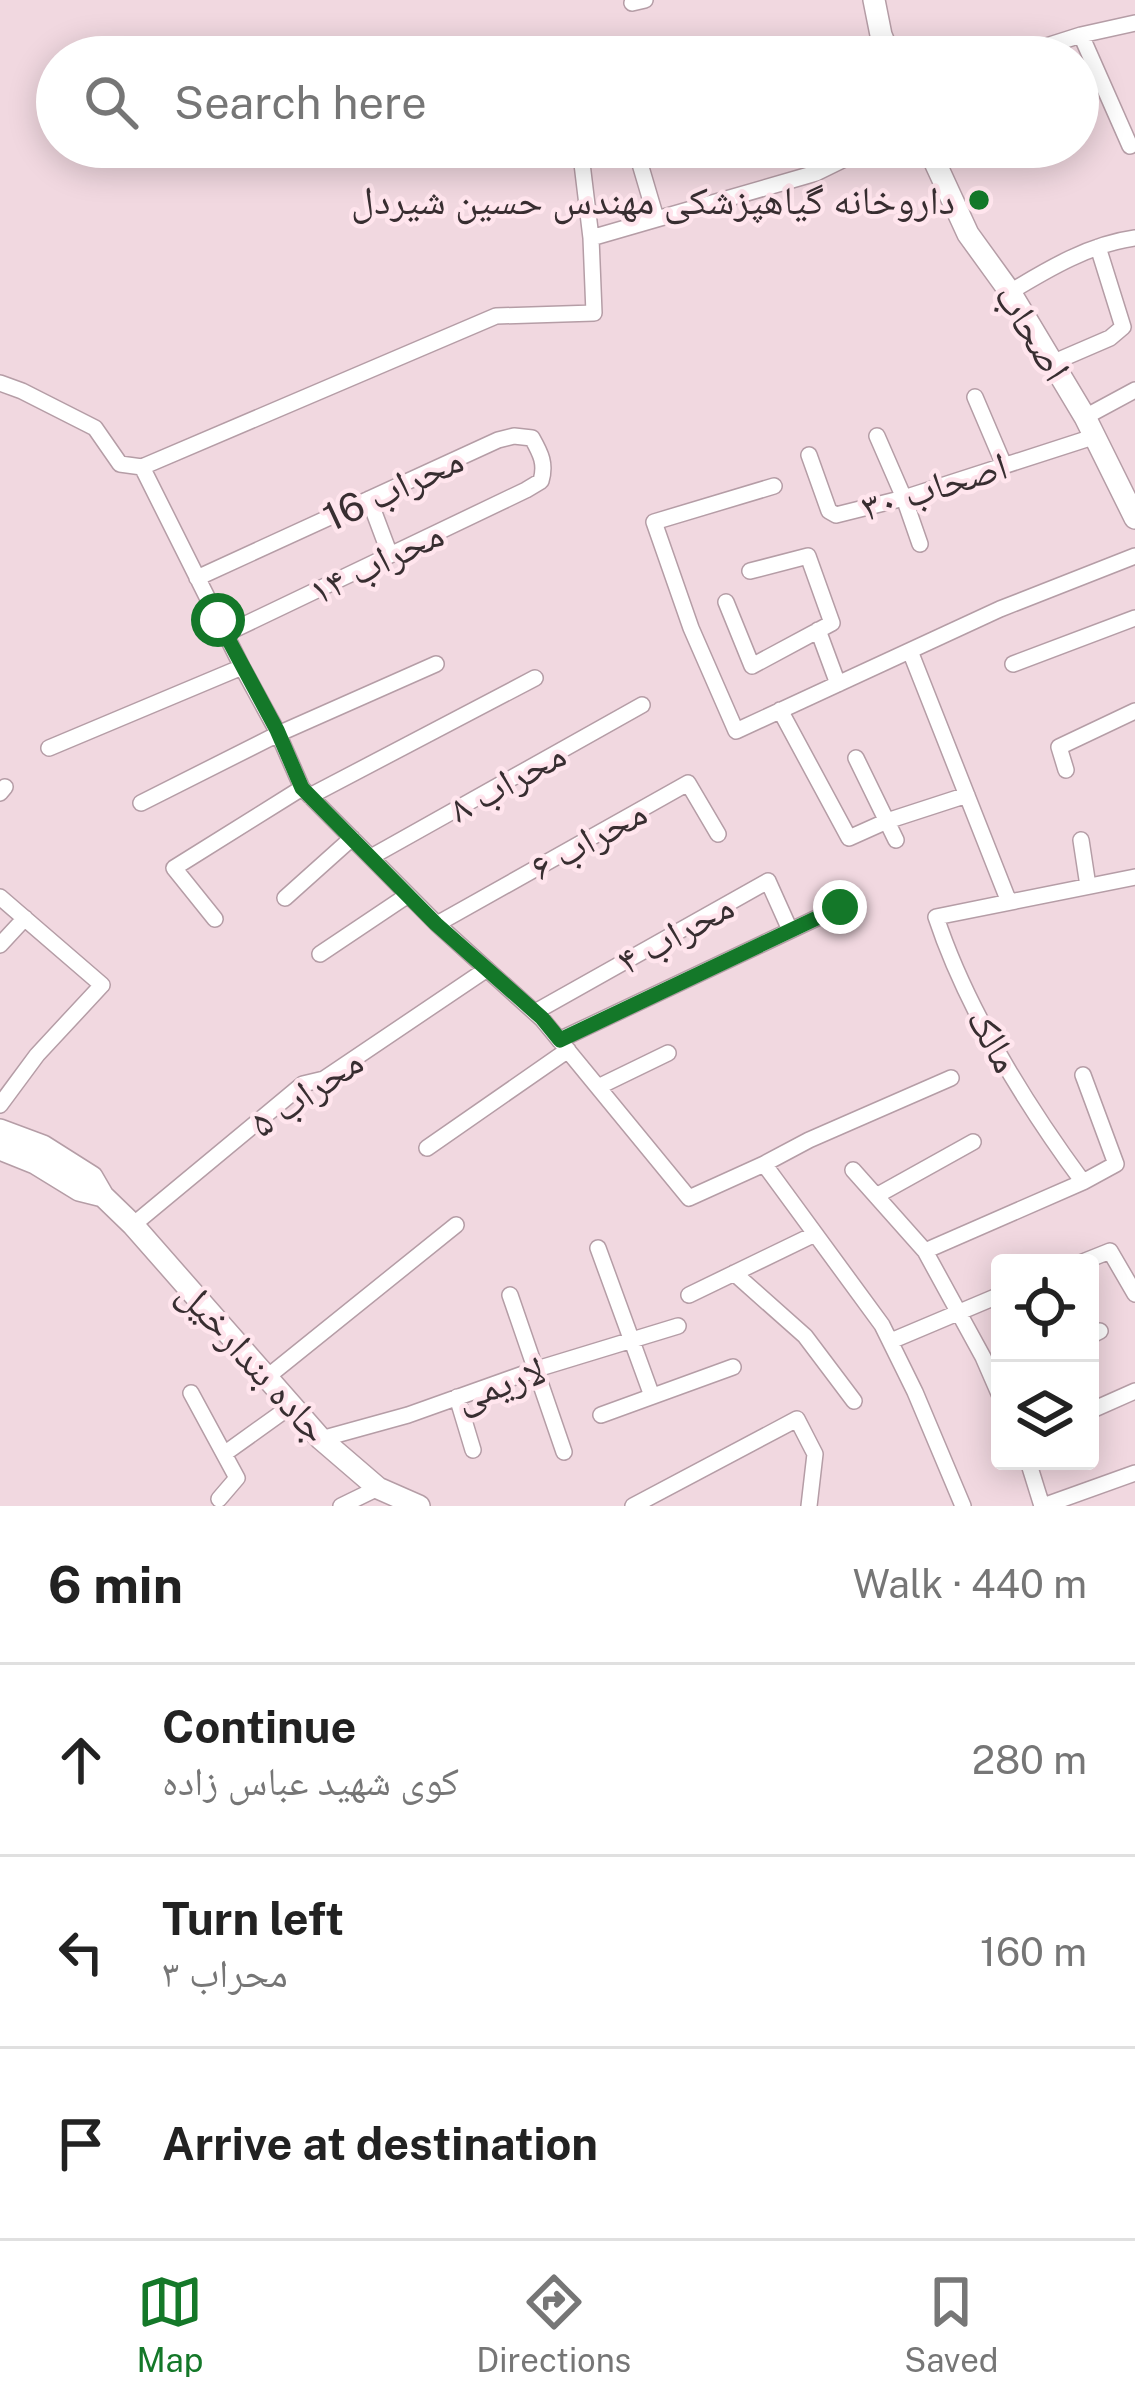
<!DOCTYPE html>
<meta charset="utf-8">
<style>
body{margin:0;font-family:"Public Sans","Noto Naskh Arabic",sans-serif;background:#f6f6f6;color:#222}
.controls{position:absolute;right:36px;bottom:36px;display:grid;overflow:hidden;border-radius:12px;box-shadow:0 6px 30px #0003}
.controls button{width:108px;height:108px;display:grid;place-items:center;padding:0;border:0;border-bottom:3px solid #e0e0e0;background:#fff;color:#222;font:60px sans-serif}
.stop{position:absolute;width:36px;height:36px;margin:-27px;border:9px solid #147829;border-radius:50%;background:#fff}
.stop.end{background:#147829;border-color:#fff;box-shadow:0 3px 12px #0008}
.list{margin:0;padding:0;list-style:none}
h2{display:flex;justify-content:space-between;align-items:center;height:156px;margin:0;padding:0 48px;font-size:51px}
h2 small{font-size:39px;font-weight:400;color:#767676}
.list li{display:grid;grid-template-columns:78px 1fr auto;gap:36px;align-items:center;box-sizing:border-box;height:192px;padding:0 48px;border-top:3px solid #e0e0e0}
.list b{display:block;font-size:45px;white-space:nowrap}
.list p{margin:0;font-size:39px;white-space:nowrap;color:#767676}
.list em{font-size:39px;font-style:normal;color:#767676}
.icon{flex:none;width:66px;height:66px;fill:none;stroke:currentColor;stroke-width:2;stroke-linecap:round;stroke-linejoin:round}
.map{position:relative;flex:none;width:1135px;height:1506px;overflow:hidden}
.search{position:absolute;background:#fff;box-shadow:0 6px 30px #0003;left:36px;right:36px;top:36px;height:132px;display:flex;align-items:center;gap:30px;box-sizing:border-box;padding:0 42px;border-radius:66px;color:#767676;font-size:45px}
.sheet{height:732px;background:#fff}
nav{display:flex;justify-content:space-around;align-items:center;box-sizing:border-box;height:168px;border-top:3px solid #e0e0e0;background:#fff;font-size:33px;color:#767676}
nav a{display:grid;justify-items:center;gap:6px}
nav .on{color:#147829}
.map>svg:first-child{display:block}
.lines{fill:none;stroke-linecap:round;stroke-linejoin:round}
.street-casing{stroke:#b59da6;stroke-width:18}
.secondary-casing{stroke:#b59da6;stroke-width:24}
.street{stroke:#fff;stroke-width:15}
.secondary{stroke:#fff;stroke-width:21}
.route{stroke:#147829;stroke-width:15}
.poi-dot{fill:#147829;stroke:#ffe5ed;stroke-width:4.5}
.labels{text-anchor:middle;stroke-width:9;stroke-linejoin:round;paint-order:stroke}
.poi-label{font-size:39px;fill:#382e31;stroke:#ffe5ed;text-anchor:end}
.street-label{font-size:39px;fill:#382e31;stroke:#ffe5ed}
</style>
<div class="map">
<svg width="1135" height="1506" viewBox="0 0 1135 1506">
<rect width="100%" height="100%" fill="#f1d8e0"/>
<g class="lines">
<defs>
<path id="street" d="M632,3L645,0
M1081,35L1130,146
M863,57L886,47
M1012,57L1081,35L1135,23
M635,147L656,218
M591,238L816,173L869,147
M1010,292C1048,269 1090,244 1135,238
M1052,363L1110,338L1123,327L1098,247
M0,383L22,391L95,428L120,464L142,467L496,316L594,313L591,238L580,147
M975,397L1004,465
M1085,417L1135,390
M877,436L904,498L920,544
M809,455L829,511L836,515L904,498L1096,436
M142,467L242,667L277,731L302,788L437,924L542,1019L689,1198L764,1164L882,1325L915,1392L963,1506
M774,486L654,522L691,628L736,731L1000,609L1135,556
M369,499L390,555
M197,578L498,440L514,436L532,438C541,454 546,464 541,481L526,490L225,634
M726,602L752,666L832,623L808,556L750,571
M818,630L838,684
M910,651L1009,902
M1013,664L1135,618
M780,710L849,838L887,821L967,795
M49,748L242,667
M856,758L896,840
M1066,770L1059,747L1135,711
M0,793L5,787
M310,796L535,678
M141,803L278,734L436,664
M1081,840L1088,886
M371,857L642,705
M0,897L102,985L37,1055L0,1105
M285,898L352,838
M215,919L174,868L302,788
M437,924L688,783L718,834
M0,945L25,918
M320,954L408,895
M535,1012L768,881L790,930
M559,1040L840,907
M598,1087L668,1053
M427,1148L568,1050
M764,1164L809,1140L951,1078
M853,1170L925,1251L983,1357L1000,1396
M1083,1182L1116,1164L1083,1075
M876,1196L973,1142
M133,1225L303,1084L324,1079L487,969
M598,1248L652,1396
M925,1251L1083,1182C1026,1105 966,1008 936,917L1135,877
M1080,1263L1110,1251L1135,1294
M734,1273L805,1336L854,1401
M510,1295L564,1452
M689,1295L815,1234
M1090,1336L1100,1331
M891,1341L1000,1295
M266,1378L456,1225
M191,1393L237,1478L219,1499
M457,1397L473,1450
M1090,1411L1135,1391
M601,1415L733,1367
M321,1439L408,1415L537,1369L678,1326
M224,1454L291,1406
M1028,1461L1042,1506
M341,1506L378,1488
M633,1506L797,1419L815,1454L809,1506
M1043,1506L1135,1473"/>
<path id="secondary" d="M874,0L881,35L890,57
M928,147L968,234L1010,292L1085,417L1135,518
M0,1130L43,1146L92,1177L103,1196L133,1225L321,1439L378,1488L419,1506
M0,1149L35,1163L79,1190L103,1196"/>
</defs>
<use href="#street" class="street-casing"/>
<use href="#secondary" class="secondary-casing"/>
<use href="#street" class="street"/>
<use href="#secondary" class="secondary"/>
</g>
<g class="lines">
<path class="route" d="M218,620L277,730L302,788L436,924L542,1018L560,1040L840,907"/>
</g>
<circle class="poi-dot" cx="979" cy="200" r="12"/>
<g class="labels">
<g class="poi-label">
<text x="955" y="214">داروخانه گیاهپزشکی مهندس حسین شیردل</text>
</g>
<g class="street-label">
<text transform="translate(1033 332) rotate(58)" y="14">اصحاب</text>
<text transform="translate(934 486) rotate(-17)" y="14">اصحاب ۳۰</text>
<text transform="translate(393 488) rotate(-25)" y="14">محراب 16</text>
<text transform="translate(376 562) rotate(-26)" y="14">محراب ۱۴</text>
<text transform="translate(507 781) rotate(-29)" y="14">محراب ۸</text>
<text transform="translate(588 839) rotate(-29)" y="14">محراب ۶</text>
<text transform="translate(675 933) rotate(-29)" y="14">محراب ۴</text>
<text transform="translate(994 1040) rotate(61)" y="14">مالک</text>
<text transform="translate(306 1092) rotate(-34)" y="14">محراب ۵</text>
<text transform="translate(254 1361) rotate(48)" y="14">جاده بندارخیل</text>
<text transform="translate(500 1383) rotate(-19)" y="14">لاریمی</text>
</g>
</g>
</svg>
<div class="controls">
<button><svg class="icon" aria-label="locate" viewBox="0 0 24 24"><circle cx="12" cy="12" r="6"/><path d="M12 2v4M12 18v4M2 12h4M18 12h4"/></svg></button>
<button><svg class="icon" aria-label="layers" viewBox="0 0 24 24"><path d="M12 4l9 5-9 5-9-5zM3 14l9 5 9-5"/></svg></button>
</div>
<div class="stop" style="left:218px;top:620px"></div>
<div class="stop end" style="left:840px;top:907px"></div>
<div class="search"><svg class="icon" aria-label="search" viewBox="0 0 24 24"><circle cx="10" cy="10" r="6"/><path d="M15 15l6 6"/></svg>Search here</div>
</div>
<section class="sheet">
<h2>6 min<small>Walk · 440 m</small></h2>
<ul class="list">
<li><svg class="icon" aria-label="ahead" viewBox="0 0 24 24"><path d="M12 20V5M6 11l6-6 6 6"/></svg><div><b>Continue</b><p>کوی شهید عباس زاده</p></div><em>280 m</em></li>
<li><svg class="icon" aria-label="left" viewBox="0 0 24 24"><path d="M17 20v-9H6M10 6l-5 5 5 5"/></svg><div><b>Turn left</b><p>محراب ۳</p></div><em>160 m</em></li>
<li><svg class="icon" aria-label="arrive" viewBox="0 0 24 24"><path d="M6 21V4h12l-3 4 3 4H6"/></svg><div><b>Arrive at destination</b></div></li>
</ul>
</section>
<nav>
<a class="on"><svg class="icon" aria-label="map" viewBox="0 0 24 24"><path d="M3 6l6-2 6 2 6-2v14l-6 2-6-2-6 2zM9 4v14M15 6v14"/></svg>Map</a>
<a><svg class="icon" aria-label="directions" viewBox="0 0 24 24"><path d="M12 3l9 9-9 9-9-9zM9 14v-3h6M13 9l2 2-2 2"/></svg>Directions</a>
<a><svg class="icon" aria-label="saved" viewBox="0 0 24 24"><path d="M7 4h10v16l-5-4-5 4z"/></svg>Saved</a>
</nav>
